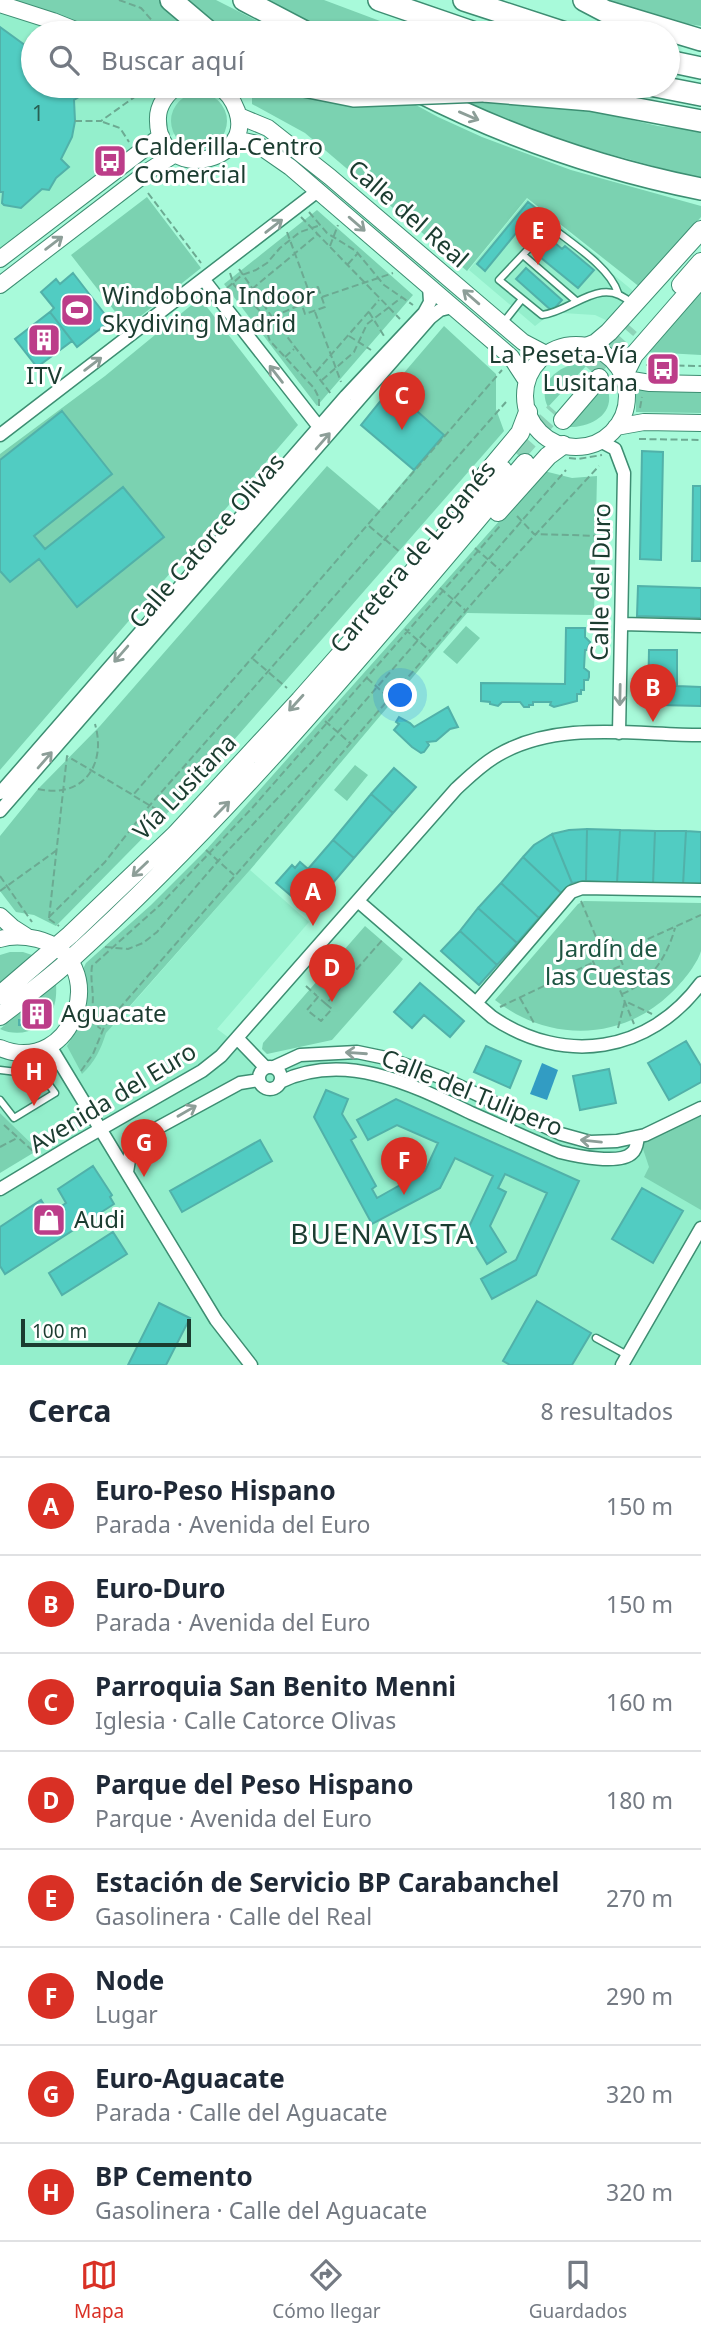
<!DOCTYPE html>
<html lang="es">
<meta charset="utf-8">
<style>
body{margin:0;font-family:"Noto Sans",sans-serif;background:#f6f6f7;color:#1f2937}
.scale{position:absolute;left:21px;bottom:18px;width:170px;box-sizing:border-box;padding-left:7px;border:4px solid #1b3c30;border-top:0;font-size:19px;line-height:24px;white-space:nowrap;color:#1b3c30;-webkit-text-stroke:5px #fff;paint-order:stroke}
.you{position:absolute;left:401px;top:696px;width:24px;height:24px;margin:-18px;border:5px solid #fff;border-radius:50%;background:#1a73e8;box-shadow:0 0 0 10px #1a73e833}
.badge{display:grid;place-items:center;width:46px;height:46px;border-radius:50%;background:#d93025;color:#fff;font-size:23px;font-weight:700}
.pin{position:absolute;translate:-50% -58px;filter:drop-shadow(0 2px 4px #0008)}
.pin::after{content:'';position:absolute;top:37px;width:24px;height:21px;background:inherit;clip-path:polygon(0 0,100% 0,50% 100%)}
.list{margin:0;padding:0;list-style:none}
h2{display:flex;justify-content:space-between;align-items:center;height:91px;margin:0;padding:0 28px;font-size:30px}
h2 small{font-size:23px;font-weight:400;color:#747a83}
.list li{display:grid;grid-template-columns:46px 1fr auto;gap:21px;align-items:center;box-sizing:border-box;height:98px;padding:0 28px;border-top:2px solid #e0e1e3}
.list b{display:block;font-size:26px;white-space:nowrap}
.list p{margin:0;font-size:23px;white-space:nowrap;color:#747a83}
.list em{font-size:23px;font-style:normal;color:#747a83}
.icon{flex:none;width:38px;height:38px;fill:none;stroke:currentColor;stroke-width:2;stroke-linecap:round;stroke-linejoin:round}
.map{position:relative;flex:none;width:701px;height:1365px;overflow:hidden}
.search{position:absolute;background:#fff;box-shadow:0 2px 5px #0004;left:21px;right:21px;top:21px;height:77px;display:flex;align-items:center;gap:18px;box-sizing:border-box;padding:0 24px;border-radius:38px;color:#747a83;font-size:26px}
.sheet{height:875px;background:#fff}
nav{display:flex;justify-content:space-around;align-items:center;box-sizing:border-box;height:98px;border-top:2px solid #e0e1e3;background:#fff;font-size:19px;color:#747a83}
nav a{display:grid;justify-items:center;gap:4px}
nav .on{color:#d93025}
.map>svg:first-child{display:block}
.built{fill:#94efcc}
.green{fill:#7bd2b1}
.water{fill:#329cc3}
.building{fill:#51ccc2;stroke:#51b1a9;stroke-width:2}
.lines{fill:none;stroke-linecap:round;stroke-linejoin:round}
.primary-tunnel{stroke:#8cd4b8;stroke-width:18;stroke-dasharray:18 9;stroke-linecap:butt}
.lane-casing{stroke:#3d8e72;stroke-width:9}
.street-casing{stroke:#3d8e72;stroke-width:15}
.secondary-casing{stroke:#3d8e72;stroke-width:18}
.primary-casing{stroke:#3d8e72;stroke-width:20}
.highway-casing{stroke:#3d8e72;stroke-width:24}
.path{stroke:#6caa92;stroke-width:2;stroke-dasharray:7 3.5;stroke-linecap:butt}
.lane{stroke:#fff;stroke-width:6}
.street{stroke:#fff;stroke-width:12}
.secondary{stroke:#fff;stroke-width:16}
.primary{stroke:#fff;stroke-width:18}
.highway{stroke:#fff;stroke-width:21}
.highway-bridge-casing{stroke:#3d8e72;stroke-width:24;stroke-linecap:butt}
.highway-bridge{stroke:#fff;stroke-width:21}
.oneway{stroke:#8d9e98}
.labels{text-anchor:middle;stroke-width:6;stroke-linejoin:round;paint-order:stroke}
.number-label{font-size:21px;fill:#286054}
.poi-label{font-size:24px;fill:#1b3c30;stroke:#fff;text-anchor:start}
.street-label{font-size:24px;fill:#1b3c30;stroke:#fff}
.park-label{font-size:24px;fill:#1d5542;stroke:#fff}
.quarter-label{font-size:28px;letter-spacing:2px;fill:#1b3c30;stroke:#fff}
</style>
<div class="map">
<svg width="701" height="1365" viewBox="0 0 701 1365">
<rect width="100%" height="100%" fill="#a8fada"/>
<path class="built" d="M0,0H10L65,17L103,33H33V86H237L0,266Z
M527,199L600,258L597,261L632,290L633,295L610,322L595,315L562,313L544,319L535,326L469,270Z
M250,870L309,922L217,1029L259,1060L268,1062L300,1055L386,1058L561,1134L617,1141L701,1108V1365H0V1184L48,1160L0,1113V1057L20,1060L43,1056L66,1040L91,1001L113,1026Z"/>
<path class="green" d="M10,0H159L197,33H103L65,17Z
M179,0H216L281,33H218Z
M260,0H324L412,33H322Z
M599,0H701V26L662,20Z
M245,86H282L293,90L296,86H381L438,117L482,137L571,170L701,206V217L641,288L527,198L467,271L305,133L252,104V94Z
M420,86L585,109L658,126L701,131V179L551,138Z
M171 121a28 28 0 1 1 56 0a28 28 0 1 1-56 0Z
M147,197L201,268L127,327L71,255Z
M317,210L413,295L317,406L224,284Z
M701,286V355L647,352Z
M200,298L298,425L0,770V454L105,376Z
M444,326L496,374V409L504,431L191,789L56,926L34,915L16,912L0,891V836L38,789L100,726L327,466L379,510L443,435L391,388Z
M575,364L587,365L548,407C537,386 555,368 575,364Z
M605,383C620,412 592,428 567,427Z
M636,389L701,390V413L636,412Z
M544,471L572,478L597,476L594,615L467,613L250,870L106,1033C101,1049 95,1062 82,1074L67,1046L87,1012L84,967L86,963L151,905L206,850Z
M466,626L480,638L457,664L443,652Z
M355,765L368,775L347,801L334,790Z
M584,901L701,903C701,918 701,937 701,951C697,965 680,985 670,994C620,1042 548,1042 495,1000L578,904Z
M365,926L403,959L400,963L332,1040L267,1054L262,1049L263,1043Z
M10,952H23L35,956L0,985V955Z
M56,983C57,1000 55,1015 39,1026L40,1008H36L35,1021L19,1020V1025L38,1026C27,1034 13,1035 0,1029Z
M0,1113L38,1150L0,1173Z
M701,1116V1210L644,1177L649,1167L641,1143Z"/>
<path class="water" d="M542,1063L558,1070L547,1100L530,1094Z"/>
<path class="building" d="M0,27L33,51V86H97L74,100L75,121L72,137L61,159L69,167L56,178L49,190L42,189L21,208L4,205L2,203L3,192H0Z
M528,202L551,220L544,228L530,216L485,271L477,264Z
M548,237L562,249L565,246L594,270L578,288L535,253Z
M526,268L562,300L552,311L516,279Z
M73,273L110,321L77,347L50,312L54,308L41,292L56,279L60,284Z
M50,312L72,341L37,367L15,339Z
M391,388L444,435L414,470L361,425Z
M62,411L112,474L34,536L45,549L123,487L164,537L77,607L39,559L10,582L0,571V460Z
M642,451L663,452L661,560L640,559Z
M693,486H701V561H692Z
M638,586L701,588V618L637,616Z
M566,628H585V637L590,642L587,650H585L584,668L589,672V677L588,680H584V690H581V694H577V701L554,707L550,705L551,702H533V705H529V707H524L520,702H502L498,706L490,704V702L481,701V683L565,684Z
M649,650H677V686L701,687V706L659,705V702H648Z
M448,707L458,727L450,729L436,741L427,742L429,745L424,752L421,753L412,747L394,730L399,724L396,722L399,717L410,723L414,727Z
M394,768L416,787L393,813L371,794Z
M371,794L393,813L354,858L333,840Z
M587,829L620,830L617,883L586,881Z
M587,829L586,881L572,883L552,834L569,830Z
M620,830L655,831L653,884L617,883Z
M655,831H686L683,885L653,884Z
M686,831L701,832V885H683Z
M552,834L572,883L561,893L523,857L534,845Z
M333,840L354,858L309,911L276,883L292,865L295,868L300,862L308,869Z
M523,857L561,893L539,918L501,883Z
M501,883L539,918L517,943L478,908Z
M478,908L517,943L497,965L460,931Z
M460,931L497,965L479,985L441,951Z
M420,983L464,1021L450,1037L424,1015L412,1028L394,1012Z
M35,1008H40L39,1026L19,1025V1020L35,1021Z
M686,1041L701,1066V1082L669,1100L648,1063Z
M486,1046L521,1061L510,1088L474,1072Z
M609,1069L616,1103L580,1110L573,1076Z
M326,1090L348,1099L342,1114L356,1137L351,1140L376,1186L372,1189L377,1198L425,1171L438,1143L397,1125L368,1140L357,1120L396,1099L579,1181L536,1275L492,1299L481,1279L516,1260L547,1193L505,1174L498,1188L506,1192L490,1226L506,1252L487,1264L467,1231L493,1176L455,1158L440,1188L372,1224L314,1117Z
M260,1140L272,1161L182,1212L170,1191Z
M93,1166L112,1195L110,1197L114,1204L5,1274L0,1266V1227L41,1200L50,1214L66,1203L58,1189Z
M642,1188L683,1211L653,1263L612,1239Z
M113,1232L127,1254L62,1295L49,1273Z
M537,1301L591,1333L572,1365H510L503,1361Z
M159,1303L190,1318L166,1365H128Z"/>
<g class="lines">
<path class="primary-tunnel" d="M591,371L630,326
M517,454L555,411"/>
<defs>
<path id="lane" d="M523,255L575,300
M618,293C610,267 571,243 550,226L499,280L542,315C572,312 601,274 631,303
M503,323L522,299
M0,1070L42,1075L55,1093L14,1118L0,1100
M596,1338L627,1355"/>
<path id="street" d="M204,280L319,427
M0,435L319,190
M600,441L615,449L624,473L619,733
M622,624L701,626
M0,793L346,396L424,313L430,302L429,286
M0,811L430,318L440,310L452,307
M359,902L492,1017C564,1066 649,1053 701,983
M476,1003L571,892L582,888L701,890
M238,1039L265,1067
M50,1046L216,1320L251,1365
M274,1067L300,1055L357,1052L386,1058L440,1077L561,1134L590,1142L617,1141L645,1135L701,1108
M259 1078a11 11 0 1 1 22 0a11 11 0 1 1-22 0Z
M280,1082C345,1051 411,1084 471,1113C501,1126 530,1140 560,1152C576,1156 620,1165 632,1153C637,1149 637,1142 638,1137
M127,1172L130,1154L139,1138L240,1083L259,1080
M0,1189L78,1142L202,1071L221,1056L456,789C469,777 482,764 498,755C558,720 635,735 701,735
M622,1365L701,1228"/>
<path id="secondary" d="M0,4L53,21L83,33
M179,86C167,92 157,106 158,121C159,183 255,164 237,111C233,100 228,92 218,86
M239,116L268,128L330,177L523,342L544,353
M235,139L257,144L290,167L511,357L526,380
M0,259L161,136
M0,285L150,170L175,154
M525 396a51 51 0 1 1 102 0a51 51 0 1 1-102 0Z
M626,379L650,383L701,384
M616,427L644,422L701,423
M0,916L12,927L26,936
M0,939C13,935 24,936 37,939C114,958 75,1079 0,1048"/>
<path id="primary" d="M681,285L701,262
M586,347L596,343L609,332L701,230
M624,375L634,355L701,278
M563,420L599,378
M485,475L520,433L528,412
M498,512L548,456L563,445
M0,995L70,935L175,835L300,700L503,470
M0,1016C23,998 48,980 70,960C237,809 380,634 525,463"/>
<path id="highway" d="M171,0L210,33
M244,0L307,33
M379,0L475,33
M464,0L565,33
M584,0L605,11L701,40
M668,61L701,68
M655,86L701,95
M416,90C506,136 602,169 701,189
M483,91L590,100L701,121"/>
</defs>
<use href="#lane" class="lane-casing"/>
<use href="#street" class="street-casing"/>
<use href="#secondary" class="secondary-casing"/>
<use href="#primary" class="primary-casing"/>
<use href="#highway" class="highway-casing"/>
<path class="path" d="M119,0L141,8L163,33
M75,121H101L140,93
M103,122L120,128L129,142
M148,193L201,263
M309,212L327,233L356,251L384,285L413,305
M301,217L400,319
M287,232L308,289
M330,246L338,225
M348,264L358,253
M239,269L272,317L331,394
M230,273L234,285L259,310L270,341L314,388L319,398V407
M318,287L325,307L305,314L298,293Z
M227,288L242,275L256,270L267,263L280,248L300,232L318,226
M252,289L317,235
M322,297L393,273
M315,312L341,382
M369,312L384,336
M254,325L300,305
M349,336L371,350
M285,357L294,349
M646,365L701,366
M316,372L379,300
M322,380L354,352L367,324L401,298
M640,408L642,397
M639,439L701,440
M569,458L578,459L602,455
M517,516L534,534L602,536
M369,526L401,553
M475,548L500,570
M440,588L465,610
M405,629L430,651
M253,659L287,688
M367,678L389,698
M325,721L350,743
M38,789C82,799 107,766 95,724
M134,796L169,817
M206,850L234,875
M0,876L32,922
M0,891L57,850
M581,901L599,944
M49,917L105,862L150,805L506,402
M49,918L67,756L133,795L502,370
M49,919L59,926
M612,939L623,965L599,975L588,950Z
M105,947L128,949L143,943L157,932L218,861L311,763L566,470
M619,952L701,915
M612,971L634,1024
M306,986L317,996
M622,994C651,982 667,957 675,928
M520,998L534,1023
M326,1004L332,1009L321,1021L307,1010L318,997L326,1004L384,938
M500,1007L594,962
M89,1020L101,1029
M86,1023C99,1002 89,987 92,966L160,905L253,807L500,526
M618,1028L625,1001L652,1014
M81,1071L93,1054L105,1025L483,591L599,466
M4,1125L34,1152
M0,1147L17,1138"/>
<use href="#lane" class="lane"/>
<use href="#street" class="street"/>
<use href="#secondary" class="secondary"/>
<use href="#primary" class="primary"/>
<use href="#highway" class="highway"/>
<defs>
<path id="highway-bridge" d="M304,86L354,96L483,91"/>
</defs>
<use href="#highway-bridge" class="highway-bridge-casing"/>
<use href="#highway-bridge" class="highway-bridge"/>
</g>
<defs><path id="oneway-shaft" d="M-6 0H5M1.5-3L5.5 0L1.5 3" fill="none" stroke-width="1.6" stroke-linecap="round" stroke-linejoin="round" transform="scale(1.75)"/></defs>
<g class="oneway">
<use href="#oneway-shaft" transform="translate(469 116) rotate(23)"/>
<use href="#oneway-shaft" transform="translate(357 224) rotate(41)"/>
<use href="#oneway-shaft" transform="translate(274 226) rotate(-38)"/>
<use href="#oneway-shaft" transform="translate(54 243) rotate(-37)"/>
<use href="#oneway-shaft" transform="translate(471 297) rotate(-139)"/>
<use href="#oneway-shaft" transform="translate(93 364) rotate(-37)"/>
<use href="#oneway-shaft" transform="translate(276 374) rotate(-128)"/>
<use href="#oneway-shaft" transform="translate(323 441) rotate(-49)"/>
<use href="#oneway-shaft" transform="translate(121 654) rotate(131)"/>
<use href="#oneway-shaft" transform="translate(620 695) rotate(91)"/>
<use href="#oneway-shaft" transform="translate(296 703) rotate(132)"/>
<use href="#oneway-shaft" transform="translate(45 760) rotate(-49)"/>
<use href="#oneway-shaft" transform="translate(222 809) rotate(-46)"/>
<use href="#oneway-shaft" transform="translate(140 869) rotate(136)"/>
<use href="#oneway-shaft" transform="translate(356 1053) rotate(-176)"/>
<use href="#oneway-shaft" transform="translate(187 1111) rotate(-30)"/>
<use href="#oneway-shaft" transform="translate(591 1141) rotate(-174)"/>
</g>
<defs>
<symbol id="bus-square" viewBox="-11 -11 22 22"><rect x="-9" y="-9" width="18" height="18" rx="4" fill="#bc3d89" stroke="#fff"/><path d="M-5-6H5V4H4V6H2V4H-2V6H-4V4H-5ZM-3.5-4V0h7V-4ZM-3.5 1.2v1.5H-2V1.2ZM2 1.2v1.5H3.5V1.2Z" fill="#fff"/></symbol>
<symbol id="stadium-square" viewBox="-11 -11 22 22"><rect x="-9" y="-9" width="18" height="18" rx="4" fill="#bc3d89" stroke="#fff"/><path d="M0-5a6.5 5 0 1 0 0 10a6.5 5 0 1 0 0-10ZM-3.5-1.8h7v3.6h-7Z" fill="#fff"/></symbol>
<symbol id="building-square" viewBox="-11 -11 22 22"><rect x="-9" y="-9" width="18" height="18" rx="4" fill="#bc3d89" stroke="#fff"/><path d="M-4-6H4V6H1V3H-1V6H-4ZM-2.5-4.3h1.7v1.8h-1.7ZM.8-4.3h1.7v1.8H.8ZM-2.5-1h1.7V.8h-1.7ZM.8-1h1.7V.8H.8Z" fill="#fff"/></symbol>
<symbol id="shop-square" viewBox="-11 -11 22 22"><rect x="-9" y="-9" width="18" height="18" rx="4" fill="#bc3d89" stroke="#fff"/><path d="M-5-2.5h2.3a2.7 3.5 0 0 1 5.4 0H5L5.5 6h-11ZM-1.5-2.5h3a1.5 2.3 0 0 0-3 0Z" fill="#fff"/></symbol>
</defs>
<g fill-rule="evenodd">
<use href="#bus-square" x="91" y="142" width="38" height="38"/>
<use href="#stadium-square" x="58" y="291" width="38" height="38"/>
<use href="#building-square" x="25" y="321" width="38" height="38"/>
<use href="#bus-square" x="644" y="350" width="38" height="38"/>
<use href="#building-square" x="18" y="995" width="38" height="38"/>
<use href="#shop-square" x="30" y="1201" width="38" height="38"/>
</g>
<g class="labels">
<g class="number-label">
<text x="38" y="121">1</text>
</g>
<g class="poi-label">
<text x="134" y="155">Calderilla-Centro<tspan x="134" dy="28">Comercial</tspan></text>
<text x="102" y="304">Windobona Indoor<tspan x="102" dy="28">Skydiving Madrid</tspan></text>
<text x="638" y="363" text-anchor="end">La Peseta-Vía<tspan x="638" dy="28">Lusitana</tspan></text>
<text x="44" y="384" text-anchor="middle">ITV</text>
<text x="61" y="1022">Aguacate</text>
<text x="74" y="1228">Audi</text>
</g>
<g class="street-label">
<text transform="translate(408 214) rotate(41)" y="8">Calle del Real</text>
<text transform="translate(207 541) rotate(-49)" y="8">Calle Catorce Olivas</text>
<text transform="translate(413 557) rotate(-50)" y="8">Carretera de Leganés</text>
<text transform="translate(601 582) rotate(-89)" y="8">Calle del Duro</text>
<text transform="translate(185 787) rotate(-46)" y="8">Vía Lusitana</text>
<text transform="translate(472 1093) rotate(22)" y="8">Calle del Tulipero</text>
<text transform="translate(113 1098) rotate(-31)" y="8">Avenida del Euro</text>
</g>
<g class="park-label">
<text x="608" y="957">Jardín de<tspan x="608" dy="28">las Cuestas</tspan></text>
</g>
<g class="quarter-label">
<text x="383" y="1244">BUENAVISTA</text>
</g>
</g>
</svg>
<div class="scale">100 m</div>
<div class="you"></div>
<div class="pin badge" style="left:313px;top:926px">A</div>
<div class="pin badge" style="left:653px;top:722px">B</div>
<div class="pin badge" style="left:402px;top:430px">C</div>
<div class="pin badge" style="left:332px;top:1002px">D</div>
<div class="pin badge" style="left:538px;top:265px">E</div>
<div class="pin badge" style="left:404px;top:1195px">F</div>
<div class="pin badge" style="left:144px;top:1177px">G</div>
<div class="pin badge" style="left:34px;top:1106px">H</div>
<div class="search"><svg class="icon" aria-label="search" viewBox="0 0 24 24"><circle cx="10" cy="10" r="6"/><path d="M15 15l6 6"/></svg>Buscar aquí</div>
</div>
<section class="sheet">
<h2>Cerca<small>8 resultados</small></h2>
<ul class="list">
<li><span class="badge">A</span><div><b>Euro-Peso Hispano</b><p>Parada · Avenida del Euro</p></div><em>150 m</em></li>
<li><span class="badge">B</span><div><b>Euro-Duro</b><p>Parada · Avenida del Euro</p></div><em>150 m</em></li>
<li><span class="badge">C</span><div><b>Parroquia San Benito Menni</b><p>Iglesia · Calle Catorce Olivas</p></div><em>160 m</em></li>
<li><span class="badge">D</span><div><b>Parque del Peso Hispano</b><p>Parque · Avenida del Euro</p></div><em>180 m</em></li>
<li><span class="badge">E</span><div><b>Estación de Servicio BP Carabanchel</b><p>Gasolinera · Calle del Real</p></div><em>270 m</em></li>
<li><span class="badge">F</span><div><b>Node</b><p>Lugar</p></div><em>290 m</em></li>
<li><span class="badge">G</span><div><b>Euro-Aguacate</b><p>Parada · Calle del Aguacate</p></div><em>320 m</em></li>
<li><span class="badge">H</span><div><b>BP Cemento</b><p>Gasolinera · Calle del Aguacate</p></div><em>320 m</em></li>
</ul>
</section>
<nav>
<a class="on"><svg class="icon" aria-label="map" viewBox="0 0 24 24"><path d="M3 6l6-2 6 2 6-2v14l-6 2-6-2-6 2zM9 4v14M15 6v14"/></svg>Mapa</a>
<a><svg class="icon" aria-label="directions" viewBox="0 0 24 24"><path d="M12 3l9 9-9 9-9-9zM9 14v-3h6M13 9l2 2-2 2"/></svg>Cómo llegar</a>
<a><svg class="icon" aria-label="saved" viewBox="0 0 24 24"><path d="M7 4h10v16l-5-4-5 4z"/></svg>Guardados</a>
</nav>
